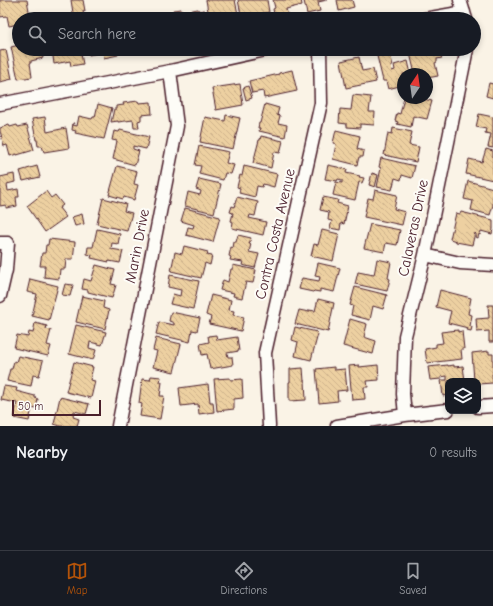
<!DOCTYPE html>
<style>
body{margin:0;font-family:"Comic Neue",sans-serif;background:#242831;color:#f1f3f6}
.controls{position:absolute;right:12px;bottom:12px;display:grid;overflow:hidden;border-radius:8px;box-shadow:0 2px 6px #0003}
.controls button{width:36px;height:36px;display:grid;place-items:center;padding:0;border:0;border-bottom:1px solid #363941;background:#171b24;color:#f1f3f6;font:20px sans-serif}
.compass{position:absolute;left:397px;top:68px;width:36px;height:36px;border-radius:50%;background:#171b24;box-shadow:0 2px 6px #0003;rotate:13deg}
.scale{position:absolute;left:12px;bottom:10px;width:89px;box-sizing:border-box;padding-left:4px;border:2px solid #4a1f2b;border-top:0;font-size:11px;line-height:14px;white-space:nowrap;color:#4a1f2b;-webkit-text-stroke:3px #fdfcf7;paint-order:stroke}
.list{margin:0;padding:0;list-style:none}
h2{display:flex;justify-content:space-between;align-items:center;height:52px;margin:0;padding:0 16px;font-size:17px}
h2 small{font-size:13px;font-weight:400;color:#9ea1a6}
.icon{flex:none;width:22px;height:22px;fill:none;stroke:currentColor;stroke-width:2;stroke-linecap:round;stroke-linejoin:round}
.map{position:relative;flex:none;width:493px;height:426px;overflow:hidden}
.search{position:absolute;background:#171b24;box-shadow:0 2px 6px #0003;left:12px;right:12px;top:12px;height:44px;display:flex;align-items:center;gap:10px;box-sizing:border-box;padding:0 14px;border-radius:22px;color:#9ea1a6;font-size:15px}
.sheet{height:124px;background:#171b24}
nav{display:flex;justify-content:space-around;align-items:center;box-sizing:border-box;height:56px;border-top:1px solid #363941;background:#171b24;font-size:11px;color:#9ea1a6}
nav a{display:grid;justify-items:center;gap:2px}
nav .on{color:#b45309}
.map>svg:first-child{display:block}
.building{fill:url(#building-back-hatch);stroke:#4a1f2b}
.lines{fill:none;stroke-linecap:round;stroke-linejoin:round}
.minor-casing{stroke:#4a1f2b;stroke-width:15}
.minor{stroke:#fdfcf7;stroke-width:12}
.labels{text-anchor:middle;stroke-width:4;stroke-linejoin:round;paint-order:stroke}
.street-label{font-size:15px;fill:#4a1f2b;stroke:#fdfcf7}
</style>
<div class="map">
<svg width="493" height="426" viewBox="0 0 493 426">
<defs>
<pattern id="building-back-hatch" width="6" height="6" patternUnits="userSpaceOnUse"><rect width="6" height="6" fill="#edd0a1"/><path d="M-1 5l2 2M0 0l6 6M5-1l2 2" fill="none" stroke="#cdb28b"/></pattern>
</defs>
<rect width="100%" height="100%" fill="#faf3e6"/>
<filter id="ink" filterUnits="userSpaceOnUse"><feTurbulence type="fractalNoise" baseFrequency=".025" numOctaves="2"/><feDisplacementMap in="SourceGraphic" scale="8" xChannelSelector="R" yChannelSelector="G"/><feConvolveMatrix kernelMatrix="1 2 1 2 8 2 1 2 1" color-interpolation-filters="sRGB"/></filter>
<g filter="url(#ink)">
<path class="building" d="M0,0H27L30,16L23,18L24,19H19V24L9,26L7,16L0,17Z
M71,0H83L85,11H83L84,17L74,19Z
M206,0H235L239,19H221L220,15L209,17Z
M238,0H267L269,12L259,14L260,19H242Z
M273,0H301L302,5L286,9L289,19H275L273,9L275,8Z
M307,0H327L318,2L320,11L307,14L304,1Z
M337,0H352L354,7L339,11Z
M181,9L182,12L198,9L199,11L204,10V15L200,16V19H173L172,14L173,13V10Z
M169,15V19H142Z
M19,45V49H41L43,58L31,61V63H30L32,77L18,79L11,47Z
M52,49H80L83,64L71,66L70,61L54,64Z
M88,49H117L118,55L104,58L103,52L89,55Z
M409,49H440L442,58L437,59V62L435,63L438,76L427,78V74H415Z
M6,50L12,79L0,82V51Z
M390,53L393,66H391L392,71L395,70L394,65L408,61L411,74H403V85L388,89L386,81H383L377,56Z
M359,57L362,71L373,69L376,82L346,88L341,61Z
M292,70L297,91L264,98L263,91L252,93L249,81L279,74V73Z
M489,83L493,84V98L486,96Z
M240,84L243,105L216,110L212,88Z
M248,86L252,98L246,100L243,88Z
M353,95L371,97L369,112H375L374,125L360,124V128L347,127V124L339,123L340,109L351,110Z
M404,98H419L432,101L427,119L413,116L411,127L397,124L398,122L395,121L397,113L400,114Z
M138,101L139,103L151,102L152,114L141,115V120L138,121L139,128H134L133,120L118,122V121L111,122L114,109H116V106L124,105L123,103Z
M98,104L112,108L104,139L75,133L76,131L72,130L73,123H74L73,125L77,126L79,116L92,119L93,117H95Z
M265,104L279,108L277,115L280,116L278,123L287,125L285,137L259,131L260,128H258L259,123H260Z
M479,114L493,117V148L488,147L491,134L485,133L486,129L476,127Z
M226,115L240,118L233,149L200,142L205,117L225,121Z
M45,117L47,132L66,128L69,148L44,152L42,146H38L37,140H36L32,119Z
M9,125L10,127L17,125L18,127L27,125L34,150L17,155V154L10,156L7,145L4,146L0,131V128Z
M393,128L412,132L409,145L419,147L416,162L384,155L388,133L392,134Z
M120,130L149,137L146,149L133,146V149L139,151L135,165L113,159L117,141L112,140L114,131L119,132Z
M336,130L360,136L357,149L364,151L363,157H359L357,165L333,159L336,144L333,143Z
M261,136L283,141L280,153L274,152L271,168L253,163L259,140H260Z
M199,146L229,152L226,163L234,165L231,174L225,173L223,180L199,174L201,166L195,165Z
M486,149L493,151V180L466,174L469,159L482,162Z
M381,158L415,166L412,178L402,175L401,180L395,178L392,190L377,187L381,168L379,167Z
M328,165L347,169L346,173L360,176L359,177L364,178L362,183L359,182L355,200L333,195L336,182L342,183V180L338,179L337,181L325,179Z
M37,166L40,177L23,181L20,171Z
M117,166L137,171L134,184L138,185L134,200L124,197L123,199L109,195Z
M244,166L277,174L274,187L263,184L262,187L257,186L255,197L239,193L240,188L237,187L240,175L242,176Z
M372,173L378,175L375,187L369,185Z
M14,174L15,182L7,184L8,191L18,189L19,197H16L17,206L6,208V205L0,206V177Z
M199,179L221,184L214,213L185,206L188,192L200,195L201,191L196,189Z
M468,181L493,188V205L490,215L471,210L473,201L464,199Z
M375,190L397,195L394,209L405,212L402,225L364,217L368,198L373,199Z
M46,191L51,198L55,195L63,205L59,208L66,217L45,232L27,206Z
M237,197L258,202L255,216L250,215L249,218L266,222L263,235L232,228L233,222L231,221L233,213L230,212L232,206L234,207Z
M323,197L338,200L337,203L348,206L344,224L341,223L340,230L330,228L332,221L328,220L329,212L320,210Z
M103,198L126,204L124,211L132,213L127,231L97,224Z
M185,208L220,217L213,242L186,235L188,227L193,228L194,225L181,221Z
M461,212L493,220V229L492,234L481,231L480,235L479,234L478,238L476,237V234L475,233L472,245L456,242V241L450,239L456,213L460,214Z
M82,214L84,224L75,226L72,217Z
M370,224L400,230L397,245L386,243L384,252L364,248Z
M97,229L120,234L118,244L112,243L111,249L123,251L120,263L109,261V262L91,258L92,255L87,254L88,247H93Z
M322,230L339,234L333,261L311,256L314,244L318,245Z
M238,235L251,238L249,244H251L249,252L259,254L255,268L242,265L243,262L230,260L231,257L229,256L231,247L233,248L234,242H236Z
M49,239L75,242L73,259H66L65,269H60L59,279L44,277L45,266H40L42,253H45L46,245H48Z
M184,246L208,252L207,255L212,256L210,265L205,263L201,278L171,271L175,252L182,254Z
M377,259L391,262L388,278L390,279L387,291L355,284L358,272L374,275Z
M318,263L340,268L334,292L320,289V292L314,291L313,292L299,289L302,278L319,281L320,277L315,276Z
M96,265L115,270L111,284L116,285L112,298L88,292V290L82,289L84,279L91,281Z
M233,265L256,270L253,283L246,282L242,298L233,296L234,293L220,290L223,280L228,282L231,269H233Z
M170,275L199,281L193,309L170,304L173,294L180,296L181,290L168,287Z
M30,279L58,286L49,320L32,316L37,294L27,292Z
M65,284L73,285L70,296L62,295Z
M355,287L387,295L383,309L373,306L370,320L351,315L353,306L350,305Z
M440,290L471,298L468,314L472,315L470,326L472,327L471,331L467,330L468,328L448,323L451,311L436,307Z
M211,295L231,300L229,310L234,311L233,315L244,317L241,331L209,324L211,317L206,315Z
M82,296L104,301L103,308L109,310L105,329L76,322Z
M318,299L334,303L328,332L295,324L299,310L309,312V310L315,311Z
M488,305H493V342H489V331L477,332L476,319L489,318Z
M171,312L200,318L197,331L192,330L190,342L156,334L159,322L174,325V323L169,321Z
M350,319L367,324L364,337L376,341L373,354L343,346Z
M35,323L47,326L46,329L51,330L47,345L51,346L48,356L14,348L17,335L28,337L29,332L33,333Z
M76,325L106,332L102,345L90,342L89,348L96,350L93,360L69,354Z
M295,327L317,332V333L318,334L311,360L295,356L298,342L292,340Z
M458,330V332L462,331L464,349H461L462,359L427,363L425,349L436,347V344L443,343L441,332Z
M216,335L217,340L237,337L239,351L227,353L228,357H232L233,365L210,369L207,354L202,355L200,344L209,342L208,336Z
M156,338L181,344L174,372L153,367L157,351L153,350Z
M489,351V354H493V374H492L493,383L478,384V381H474L472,353Z
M18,356L43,361L39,376L33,375L31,386L7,381L10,369H12L14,361L16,362Z
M74,362L93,367L90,380L95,381L91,398L66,392Z
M359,365V367L378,365L379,380L367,381L368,387H364L365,399L352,400L349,366Z
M448,365V366L454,365V367L463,366L465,381H448V395L443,396L441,380H447V376L441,377V379L430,380L428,367Z
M334,367V370L345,369L347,390L337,391L338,401L319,403L316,369Z
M303,368L304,381H305L306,400L289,401V382H290V369Z
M151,376L161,377L160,382H162L160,396H164L160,419L140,416L142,404L139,403L142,379L150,380Z
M230,378L231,380L242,379L243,398L234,399V409L217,411L214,379Z
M208,384L210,402H213L214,412L199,414L198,404L181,406L179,388Z
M4,386L17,388L16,391L35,396V398L38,399L36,409L32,408L29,421L14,418L17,403L1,400Z
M60,397L89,404L86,414L74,411L73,417L79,419L77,426H60L54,424Z"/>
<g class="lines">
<defs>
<path id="minor" d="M460,0L466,19
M425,19L464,12
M0,104L170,71L270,49
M0,243H8L6,270L0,296
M425,255L460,263L493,265
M478,407L493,406
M405,415L403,394L405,336L425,255L467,49
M118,426L177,126L170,71
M269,426L265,353L321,103L320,49
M337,426L405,415L448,410"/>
</defs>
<use href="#minor" class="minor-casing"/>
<use href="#minor" class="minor"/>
</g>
</g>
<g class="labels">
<g class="street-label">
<text transform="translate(413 228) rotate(-78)" y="5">Calaveras Drive</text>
<text transform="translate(275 234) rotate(-77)" y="5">Contra Costa Avenue</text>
<text transform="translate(137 246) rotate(-79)" y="5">Marin Drive</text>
</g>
</g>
</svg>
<div class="controls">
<button><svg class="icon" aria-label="layers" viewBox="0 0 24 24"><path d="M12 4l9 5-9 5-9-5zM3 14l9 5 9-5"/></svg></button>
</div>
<svg class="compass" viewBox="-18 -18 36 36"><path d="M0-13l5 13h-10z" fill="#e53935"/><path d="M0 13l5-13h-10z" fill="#9ea1a6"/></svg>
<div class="scale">50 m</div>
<div class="search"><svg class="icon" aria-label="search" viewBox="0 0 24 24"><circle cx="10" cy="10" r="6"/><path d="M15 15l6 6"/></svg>Search here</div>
</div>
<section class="sheet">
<h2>Nearby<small>0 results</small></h2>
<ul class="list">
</ul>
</section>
<nav>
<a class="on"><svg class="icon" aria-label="map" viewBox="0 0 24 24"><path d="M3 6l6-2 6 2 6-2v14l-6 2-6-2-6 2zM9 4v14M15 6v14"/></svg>Map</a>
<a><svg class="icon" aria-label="directions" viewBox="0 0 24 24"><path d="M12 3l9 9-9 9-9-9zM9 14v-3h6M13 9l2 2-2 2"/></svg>Directions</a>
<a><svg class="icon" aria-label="saved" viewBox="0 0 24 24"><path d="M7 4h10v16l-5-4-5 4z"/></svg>Saved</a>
</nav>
